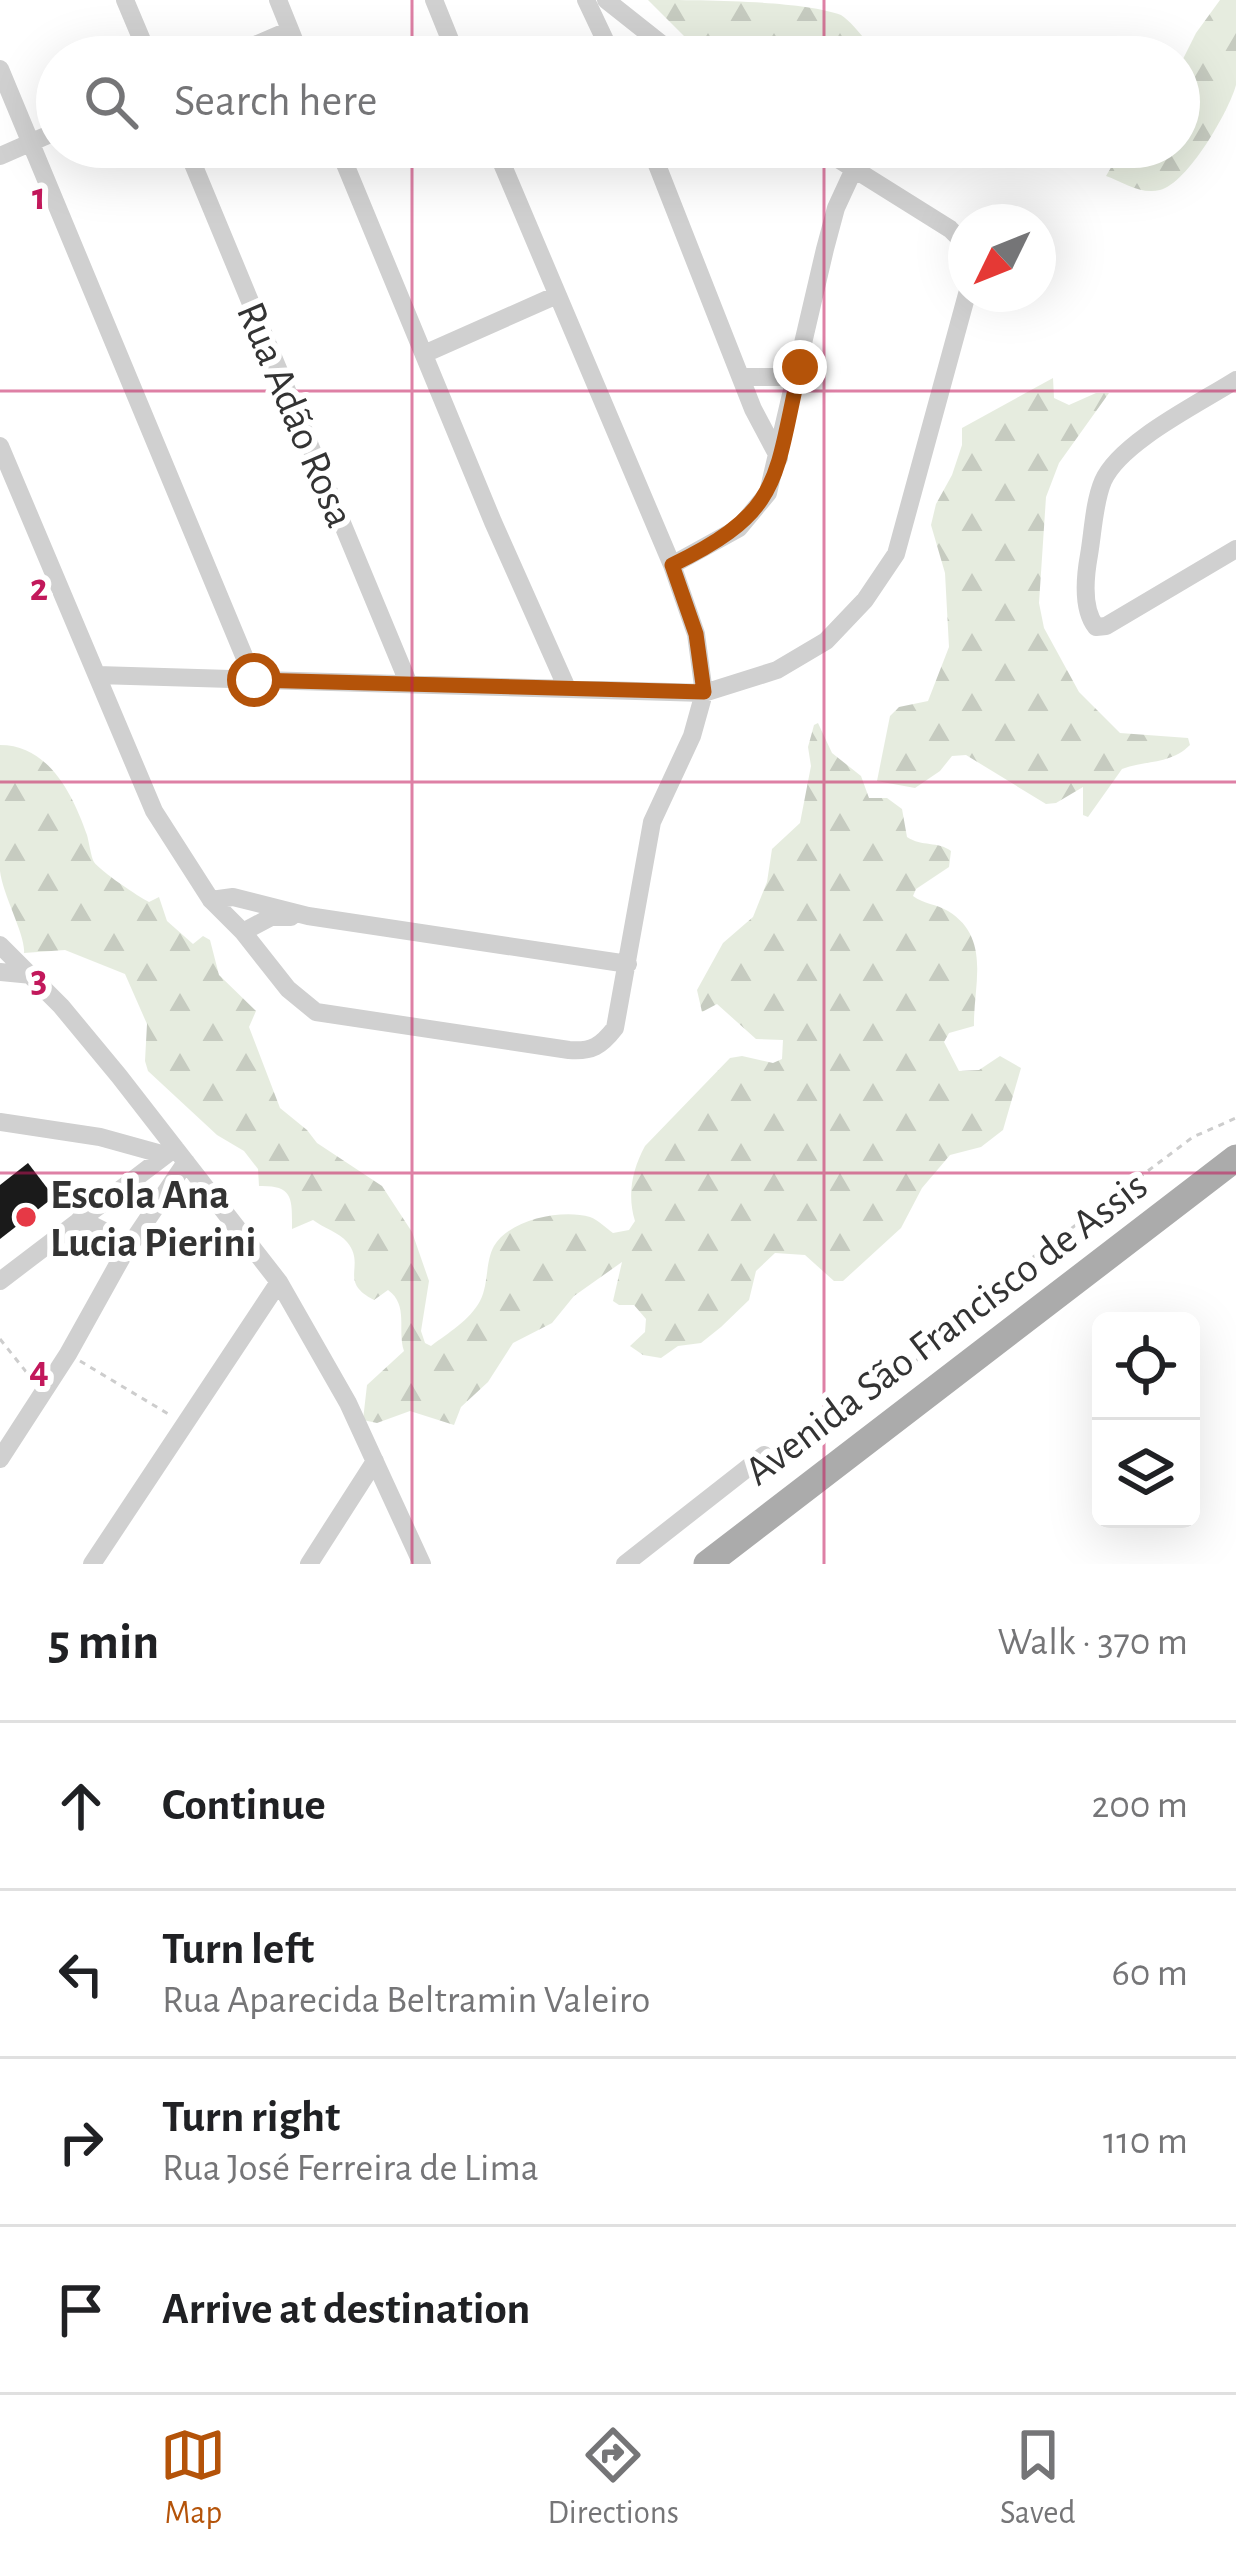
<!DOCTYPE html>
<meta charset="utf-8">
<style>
body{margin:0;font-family:"Alegreya Sans",sans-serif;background:#f2f2f2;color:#202124}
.controls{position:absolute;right:36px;bottom:36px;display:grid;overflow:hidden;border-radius:18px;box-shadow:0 12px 48px #0002}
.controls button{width:108px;height:108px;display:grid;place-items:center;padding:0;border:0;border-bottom:3px solid #e0e0e0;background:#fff;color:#202124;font:60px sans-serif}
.compass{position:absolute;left:948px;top:204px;width:108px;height:108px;border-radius:50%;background:#fff;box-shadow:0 12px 48px #0002;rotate:227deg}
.stop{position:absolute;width:36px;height:36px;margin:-27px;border:9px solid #b45309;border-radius:50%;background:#fff}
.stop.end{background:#b45309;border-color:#fff;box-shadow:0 3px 12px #0008}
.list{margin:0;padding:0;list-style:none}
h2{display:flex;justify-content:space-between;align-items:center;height:156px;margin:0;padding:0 48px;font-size:51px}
h2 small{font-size:39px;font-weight:400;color:#757577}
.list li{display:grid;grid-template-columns:78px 1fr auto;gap:36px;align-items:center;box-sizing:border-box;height:168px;padding:0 48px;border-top:3px solid #e0e0e0}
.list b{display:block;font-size:45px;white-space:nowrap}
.list p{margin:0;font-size:39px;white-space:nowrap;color:#757577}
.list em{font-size:39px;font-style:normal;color:#757577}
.icon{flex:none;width:66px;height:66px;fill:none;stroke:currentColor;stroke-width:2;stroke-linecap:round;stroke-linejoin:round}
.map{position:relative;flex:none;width:1236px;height:1564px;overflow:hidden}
.search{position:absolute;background:#fff;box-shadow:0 12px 48px #0002;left:36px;right:36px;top:36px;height:132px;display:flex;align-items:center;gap:30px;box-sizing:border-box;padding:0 42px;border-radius:66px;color:#757577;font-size:45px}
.sheet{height:828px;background:#fff}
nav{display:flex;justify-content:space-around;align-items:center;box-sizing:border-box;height:168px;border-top:3px solid #e0e0e0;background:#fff;font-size:33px;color:#757577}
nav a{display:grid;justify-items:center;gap:6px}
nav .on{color:#b45309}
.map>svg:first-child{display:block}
.forest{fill:url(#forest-firs)}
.building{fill:#1a1a1a}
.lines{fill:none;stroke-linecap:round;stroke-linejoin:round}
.path{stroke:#cdcdcd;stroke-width:3;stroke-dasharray:6 6;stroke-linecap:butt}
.minor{stroke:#d0d0d0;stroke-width:18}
.primary{stroke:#ababab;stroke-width:27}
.route{stroke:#b45309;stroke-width:15}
.grid{fill:none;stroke:#c2185b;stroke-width:3;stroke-opacity:0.55}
.poi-dot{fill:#e63946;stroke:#fff;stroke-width:4.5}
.labels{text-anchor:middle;stroke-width:12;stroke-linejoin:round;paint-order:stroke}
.street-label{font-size:42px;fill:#333;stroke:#fff}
.poi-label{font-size:42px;font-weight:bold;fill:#333;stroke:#fff;text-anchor:start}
.grid-label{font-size:39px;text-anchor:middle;font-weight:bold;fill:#c2185b;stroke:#fff;stroke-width:12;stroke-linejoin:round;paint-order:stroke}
</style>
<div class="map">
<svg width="1236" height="1564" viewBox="0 0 1236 1564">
<defs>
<pattern id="forest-firs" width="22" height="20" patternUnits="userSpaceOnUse" patternTransform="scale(3)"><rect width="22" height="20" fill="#e6ecdf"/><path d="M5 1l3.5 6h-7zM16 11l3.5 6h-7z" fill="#c6cbc0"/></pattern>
</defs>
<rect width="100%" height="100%" fill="#fff"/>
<path class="forest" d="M648,0C697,0 801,0 841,15C860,28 867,49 889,57H724L686,38Z
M1220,0H1236C1236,23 1236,65 1236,85C1229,111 1188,183 1160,190C1141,195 1123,182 1106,176L1123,147H1179V67L1196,33Z
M1053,378L1054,398L1069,405L1096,393H1109L1059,463L1046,497L1039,603L1044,628L1079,692L1120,733L1188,738L1190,745C1170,765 1145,760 1122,769L1088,817L1083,815V787L1056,803L1046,804L966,755L952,756L940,771L915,788L877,781L890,716L899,707L928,701L949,647L945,573L931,525L936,504L952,475L962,445V428Z
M818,723L832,753L861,776L869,798H887L902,809L907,837C922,847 938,841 951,851L949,867L916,889L913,896C924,904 936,904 948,911C992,938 973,986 974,1026L949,1033L944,1042L959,1071L979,1070L1000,1056L1021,1068L1003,1130L981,1147L950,1155L922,1188L901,1228L843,1281H834L805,1255L775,1253L756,1271L749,1300L721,1327L701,1343L678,1346L661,1358L643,1355L630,1346L645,1332L646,1319L634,1305H619L613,1301L622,1262L574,1296L552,1323L513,1343L488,1382L461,1407L454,1425L410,1411L377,1423L363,1420L367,1385L404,1351C397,1330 409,1305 388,1290L374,1300C337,1281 367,1266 347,1242C340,1233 322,1227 313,1220L292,1229C292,1199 294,1185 259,1186L258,1169L244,1151L217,1135L148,1071L145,1061L147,1024L125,974L65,950L24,953C26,936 3,896 0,871C0,831 0,786 0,745C49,745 73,795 87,835C89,842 91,857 94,862C100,871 139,897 149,902L159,897L167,921L193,944L203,936L210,940L219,975L256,1011L249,1027L280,1108L307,1130L317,1143L382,1186L412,1232L429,1281L421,1331L425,1343L431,1346C448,1333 470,1320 480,1301C489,1284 485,1262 494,1246C510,1219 562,1209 590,1217C598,1220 606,1228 613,1233L629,1230L635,1221C627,1195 632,1170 645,1146L730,1058L742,1056L773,1063L782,1059L783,1040L756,1039L717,1004L702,1012L697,990L723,943L753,917L767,882L772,849L800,823L811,766L808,747L814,725Z"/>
<path class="building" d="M28,1163L54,1197L0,1239V1185Z"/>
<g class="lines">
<path class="path" d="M0,1339L31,1378
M80,1361L170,1415
M777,1450L814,1439L840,1424L948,1334L996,1285L1193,1137L1236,1118"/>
<path class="minor" d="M125,0L149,57
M278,0L301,57
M434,0L457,57
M586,0L613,57
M606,0L678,57
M227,57L290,30
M0,69L254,680
M186,147L408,682
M338,147L493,522L566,686
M650,147L753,409L779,458
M819,147L950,229L966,245
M0,156L57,131
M424,354L557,295
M741,377H783L800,367
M1236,380C1200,403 1120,442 1103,481C1094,502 1093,532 1089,555C1085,577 1082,609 1096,627L1106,626L1236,549
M0,446L154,811L211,900L243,932L288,989L316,1012L569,1050C592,1052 601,1046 615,1028L652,822L692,736L704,693L696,634L672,565L495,147
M672,565L739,528L768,493L825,249L836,208L854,169
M97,675L704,693L777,670L826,641L865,600L896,554L967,294
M211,900L233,897L308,916L628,964
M243,932L271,917H291
M0,945L61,1006L119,1076L279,1282L348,1403L422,1564
M0,972L32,975
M0,1122L100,1137L165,1155
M80,1219L102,1230L122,1257
M0,1281L175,1148
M0,1459L68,1354L122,1257L186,1162
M92,1564L279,1282
M309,1564L375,1461
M625,1564L764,1455"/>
<path class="primary" d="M707,1564L1236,1158"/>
</g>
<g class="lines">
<path class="route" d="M254,680L704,692L696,634L672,565C784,511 774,479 800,367"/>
</g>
<path class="grid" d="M412,0V57M824,0V57M412,147V1564M824,147V1564M0,391H1236M0,782H1236M0,1173H1236"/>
<circle class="poi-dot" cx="26" cy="1217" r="12"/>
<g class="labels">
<g class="street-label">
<text transform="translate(297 414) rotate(67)" y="15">Rua Adão Rosa</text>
<text transform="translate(945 1327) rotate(-37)" y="15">Avenida São Francisco de Assis</text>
</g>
<g class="poi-label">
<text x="50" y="1208">Escola Ana<tspan x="50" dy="48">Lucia Pierini</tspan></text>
</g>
</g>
<g class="grid-label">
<text x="39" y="209">1</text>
<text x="39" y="600">2</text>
<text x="39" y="991">3</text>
<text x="39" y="1382">4</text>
</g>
</svg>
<div class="controls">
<button><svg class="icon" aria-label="locate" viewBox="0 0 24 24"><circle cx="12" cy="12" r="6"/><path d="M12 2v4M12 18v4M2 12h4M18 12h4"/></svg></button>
<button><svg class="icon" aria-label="layers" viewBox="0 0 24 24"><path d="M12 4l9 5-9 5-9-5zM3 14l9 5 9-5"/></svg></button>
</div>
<svg class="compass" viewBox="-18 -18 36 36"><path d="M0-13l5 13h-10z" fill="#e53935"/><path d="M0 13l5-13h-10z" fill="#757577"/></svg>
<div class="stop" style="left:254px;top:680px"></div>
<div class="stop end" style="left:800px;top:367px"></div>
<div class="search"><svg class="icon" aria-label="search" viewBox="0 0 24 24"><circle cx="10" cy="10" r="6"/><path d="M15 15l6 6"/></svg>Search here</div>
</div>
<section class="sheet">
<h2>5 min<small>Walk · 370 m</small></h2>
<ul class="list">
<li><svg class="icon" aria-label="ahead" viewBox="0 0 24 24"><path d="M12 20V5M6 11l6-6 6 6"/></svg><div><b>Continue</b></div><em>200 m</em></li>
<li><svg class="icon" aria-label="left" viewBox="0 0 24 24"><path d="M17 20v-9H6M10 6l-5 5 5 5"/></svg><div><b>Turn left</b><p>Rua Aparecida Beltramin Valeiro</p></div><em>60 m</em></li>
<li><svg class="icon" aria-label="right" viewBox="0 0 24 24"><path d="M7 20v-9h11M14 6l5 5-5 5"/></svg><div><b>Turn right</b><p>Rua José Ferreira de Lima</p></div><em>110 m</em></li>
<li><svg class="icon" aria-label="arrive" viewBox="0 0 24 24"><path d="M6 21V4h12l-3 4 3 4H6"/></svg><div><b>Arrive at destination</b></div></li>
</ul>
</section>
<nav>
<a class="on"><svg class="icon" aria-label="map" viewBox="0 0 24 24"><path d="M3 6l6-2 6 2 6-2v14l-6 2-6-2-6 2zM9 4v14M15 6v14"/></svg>Map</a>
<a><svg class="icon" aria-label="directions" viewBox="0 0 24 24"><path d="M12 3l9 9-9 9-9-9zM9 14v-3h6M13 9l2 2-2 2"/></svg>Directions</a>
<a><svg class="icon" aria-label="saved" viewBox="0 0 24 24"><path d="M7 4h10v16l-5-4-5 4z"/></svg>Saved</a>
</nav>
